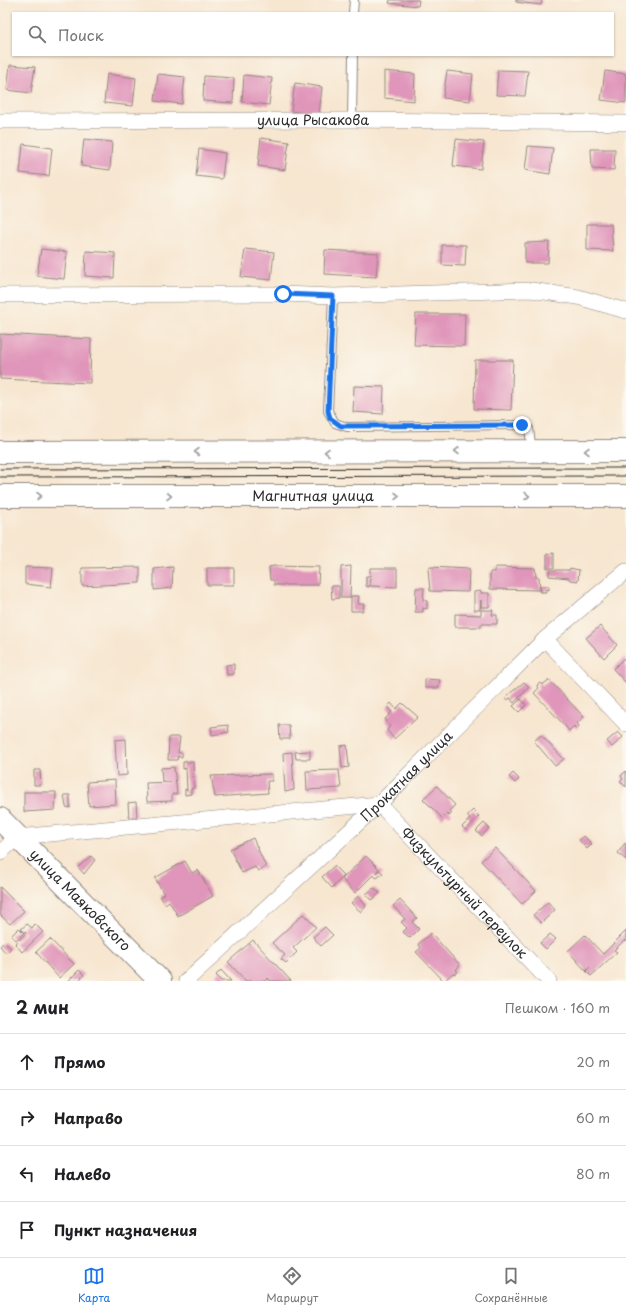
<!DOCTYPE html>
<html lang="ru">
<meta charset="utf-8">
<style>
body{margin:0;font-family:"Playpen Sans",sans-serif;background:#f2f2f2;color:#202124}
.stop{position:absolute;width:12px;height:12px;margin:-9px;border:3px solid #1a73e8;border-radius:50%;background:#fff}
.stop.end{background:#1a73e8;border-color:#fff;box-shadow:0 1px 4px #0008}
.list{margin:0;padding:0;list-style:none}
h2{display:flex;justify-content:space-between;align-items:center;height:52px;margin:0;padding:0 16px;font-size:17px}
h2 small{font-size:13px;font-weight:400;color:#757577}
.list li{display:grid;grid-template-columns:26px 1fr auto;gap:12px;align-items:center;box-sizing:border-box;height:56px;padding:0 16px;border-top:1px solid #e0e0e0}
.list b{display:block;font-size:15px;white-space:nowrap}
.list em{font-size:13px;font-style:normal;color:#757577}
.icon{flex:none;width:22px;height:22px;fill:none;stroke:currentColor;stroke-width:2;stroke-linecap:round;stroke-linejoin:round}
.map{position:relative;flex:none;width:626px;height:981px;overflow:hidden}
.search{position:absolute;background:#fff;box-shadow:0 1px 3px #0004;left:12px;right:12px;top:12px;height:44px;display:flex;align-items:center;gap:10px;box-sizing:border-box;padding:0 14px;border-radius:0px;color:#757577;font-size:15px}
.sheet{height:276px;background:#fff}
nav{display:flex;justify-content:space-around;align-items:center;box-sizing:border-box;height:56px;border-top:1px solid #e0e0e0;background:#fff;font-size:11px;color:#757577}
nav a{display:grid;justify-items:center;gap:2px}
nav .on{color:#1a73e8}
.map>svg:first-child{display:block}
.building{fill:#e095ba}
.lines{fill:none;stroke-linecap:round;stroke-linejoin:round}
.service-casing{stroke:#91887e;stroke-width:10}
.minor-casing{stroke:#91887e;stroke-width:16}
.secondary-casing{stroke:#91887e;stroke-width:24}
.primary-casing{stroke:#91887e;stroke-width:24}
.service{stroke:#fff;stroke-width:8}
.minor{stroke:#fff;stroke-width:15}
.secondary{stroke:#fff;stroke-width:22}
.primary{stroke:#fff;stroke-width:22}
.tram{stroke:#2b2b2b;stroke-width:1}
.oneway{stroke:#a0a0a0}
.route{stroke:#1a73e8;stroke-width:5}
.labels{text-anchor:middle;stroke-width:3.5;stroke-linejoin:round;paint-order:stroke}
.street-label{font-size:14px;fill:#2b2b2b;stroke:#fbf7ec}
</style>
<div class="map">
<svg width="626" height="981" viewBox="0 0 626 981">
<rect width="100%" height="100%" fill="#fbf7ec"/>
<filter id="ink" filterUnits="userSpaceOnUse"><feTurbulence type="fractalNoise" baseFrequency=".025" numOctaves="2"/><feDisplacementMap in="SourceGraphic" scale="8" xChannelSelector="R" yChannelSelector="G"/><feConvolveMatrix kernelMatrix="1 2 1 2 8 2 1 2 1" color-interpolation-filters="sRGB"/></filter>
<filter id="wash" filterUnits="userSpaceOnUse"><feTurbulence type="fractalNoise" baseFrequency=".012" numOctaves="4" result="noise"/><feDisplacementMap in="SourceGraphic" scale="16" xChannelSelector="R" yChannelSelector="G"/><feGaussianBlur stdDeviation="0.9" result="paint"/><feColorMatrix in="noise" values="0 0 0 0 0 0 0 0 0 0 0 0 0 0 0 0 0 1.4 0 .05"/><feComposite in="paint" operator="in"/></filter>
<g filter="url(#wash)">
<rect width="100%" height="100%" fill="#f7e6d0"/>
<g id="blocks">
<path class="building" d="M390,0H419L418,6L389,3Z
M516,0H542L541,5L516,2Z
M10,65L35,67L31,93L7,90Z
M498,70L528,71L525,96L496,95Z
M384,71L415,74L414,101L384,98Z
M447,71L473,74L470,101L443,98Z
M605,71L626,74V103L601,100Z
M107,74L136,78L133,106L104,103Z
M158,74L185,77L182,104L155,101Z
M244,75L272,78L269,105L242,102Z
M204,76L234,78L233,103L203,101Z
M295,83L322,87L319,115L291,111Z
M261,138L289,142L285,170L258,166Z
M84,139L112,142L110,170L81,166Z
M456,139L484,142L481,169L453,166Z
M23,144L52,148L49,176L20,173Z
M528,146L553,148L550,174L525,170Z
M199,149L225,153L222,179L196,176Z
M591,149H615L614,170L592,169Z
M587,224H611L613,251L587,250Z
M549,242L548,263H525V243Z
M442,245H466L465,266L442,265Z
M41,249L67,252L64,279L37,276Z
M245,249L274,252L271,280L241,277Z
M325,250L378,253L376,277L324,274Z
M86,251L115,253L114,278L85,276Z
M416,314H465L464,346L414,345Z
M0,334L91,339L90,383L0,379Z
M475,360H513L511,410L474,409Z
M354,386L384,387L383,414L353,412Z
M554,553V568H547V554Z
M274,566L319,567L318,585H274V580H270L269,567Z
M351,566L350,598H341V567Z
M25,567L53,568L51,587L25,584Z
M140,567V583L82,586V568Z
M173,567L172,588L154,590V569Z
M430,567L469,569L468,592L430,591L428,569Z
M495,567L535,568L536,577H539L540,590L490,589V572H495Z
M207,568H234V585H207Z
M370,568H397V587L370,586V578L369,587L366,586V576H370Z
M570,568L579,570L578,581L570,580L569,578L549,576V570H570Z
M331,586H339V598L332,599Z
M540,586H549V590L546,589V592H541Z
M416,588H424L423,600L427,601V609L423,608V612H415Z
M481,591V593H489V607H481V600L480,610H474V592Z
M351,596H359L358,604H364L363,611H351Z
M481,610H493L492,615H497V624H481V627H455V614L481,615Z
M600,626L617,645L604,658L586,638Z
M624,658L626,661V683L613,669Z
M234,664V674L227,675L226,665Z
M425,679L440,680L438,688H425Z
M549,680L584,717L577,723L579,726L576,729L574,726L569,731L566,727L534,693L539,688L537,685L540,683L542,685Z
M524,682L529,687L514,703L510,698L507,700L506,698L508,695Z
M521,699L526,705L519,712L513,706Z
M391,703L396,709L402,703L418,717L394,739L387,730L390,726L385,719L392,712L387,707Z
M228,725L229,732L212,735L211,727Z
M279,725H289L290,739H280Z
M618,732L623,737L612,747L607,741Z
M541,735L564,759L555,766L534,741Z
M169,737H180L178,753H182V757L178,756L177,760H168Z
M126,739L127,775L117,776L115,740Z
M347,745L349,767L342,768L340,746Z
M310,751V759H296L295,752Z
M292,752L294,790L285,792L283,753Z
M183,762H193L194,788L191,789V794L185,795V789L187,790L186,768L183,769Z
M174,767L177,794H172V801L147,802L146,783L171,782L162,781L161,768Z
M34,770H40L41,785H34Z
M339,770L341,788L307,790L306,771Z
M626,771V787L620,781L623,779L621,776Z
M513,773L519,779L515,783L509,777Z
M272,774V781H267L268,793L215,797L211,776Z
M115,780L116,804L89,806L87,782Z
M437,786L455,805L449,811L452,813L449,816L447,813L442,818L423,799Z
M24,792H56L55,810L24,812Z
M64,795H70V808L66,807Z
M136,802L137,817L129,818L128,803Z
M473,810L479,816L466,830L462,827L470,819L467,816Z
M484,823L489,828L482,836L476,831Z
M584,836L592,844L587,849L579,840Z
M253,838L266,867L258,871L255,867L242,873L230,849Z
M625,843L626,845V860L618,853Z
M495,848L536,891L522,904L481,861Z
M91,856L95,860L84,874L78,867Z
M366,856L379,869L376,873L379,870L383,873L377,878L373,875L355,893L342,879Z
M185,861L192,873L198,870L213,896L178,916L169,901L165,904L160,896L164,894L155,878Z
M334,866L344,876L332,888L322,877Z
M0,887L24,911L10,924L0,915Z
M374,888L380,893L372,900L366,894Z
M358,896L366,906L361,912L351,903Z
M400,900L417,918L412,922L419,929L410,938L403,932L407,928L401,922L405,919L393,906Z
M548,902L555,910L541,923L533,915Z
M303,914L316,927L293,948L297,952L286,963L281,959L285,955L272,943Z
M27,924L32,928L35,924L43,932L22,952L15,944L26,933L21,929Z
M325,927L333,935L321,946L313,937Z
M19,928L24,933L16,940L11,936Z
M626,931V942L625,940L614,950L617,952L591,976L586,971L590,967L586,971L568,951L585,935L603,954Z
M431,933L460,965L456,970L458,972L454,974L453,973L444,981L416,952L421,948L418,944Z
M550,934L556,939L546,949L540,943Z
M50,939L74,964L59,978L36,952Z
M253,940L291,981H270L268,978L265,981H246L228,962Z
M4,942L11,948L6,953L0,946Z
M79,970L84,975L78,981H68Z
M221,970L231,981H221L216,975Z"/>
</g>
</g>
<g filter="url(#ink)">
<use href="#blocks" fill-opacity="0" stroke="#91887e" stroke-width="1"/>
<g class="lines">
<defs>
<path id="service" d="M353,13L354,0
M352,120L353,55
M333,296L328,411L335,423L347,427L523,425L529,429L532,451"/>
<g id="minor">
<path id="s1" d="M0,121L352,120L626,123"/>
<path d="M0,295L283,294L333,296L531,290L578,297L626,311"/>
<path d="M545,639L626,724"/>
<path id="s2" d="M0,853L17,837L379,804L549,981"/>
<path id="s3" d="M186,981L379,804L545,639L626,571"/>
</g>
<g id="secondary">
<path id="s4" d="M0,819L160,981"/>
</g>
<g id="primary">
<path d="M0,452L626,451"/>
<path id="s5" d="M0,496H626"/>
</g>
</defs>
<use href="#service" class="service-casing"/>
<use href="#minor" class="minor-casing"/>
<use href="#secondary" class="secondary-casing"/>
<use href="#primary" class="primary-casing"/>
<use href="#service" class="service"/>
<use href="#minor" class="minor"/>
<use href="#secondary" class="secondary"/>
<use href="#primary" class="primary"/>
<path class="tram" d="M0,469L626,468
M0,477L626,476"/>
</g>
<defs><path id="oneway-chevron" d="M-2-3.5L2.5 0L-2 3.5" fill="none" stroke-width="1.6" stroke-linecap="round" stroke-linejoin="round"/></defs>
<g class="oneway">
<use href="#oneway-chevron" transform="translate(457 451) rotate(180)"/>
<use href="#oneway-chevron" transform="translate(587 451) rotate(180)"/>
<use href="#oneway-chevron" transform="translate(197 452) rotate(180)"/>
<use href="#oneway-chevron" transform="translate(327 452) rotate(180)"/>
<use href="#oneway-chevron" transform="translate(39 496)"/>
<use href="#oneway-chevron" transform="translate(169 496)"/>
<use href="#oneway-chevron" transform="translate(397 496)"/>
<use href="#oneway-chevron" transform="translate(527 496)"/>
</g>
</g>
<g class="lines" filter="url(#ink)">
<path class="route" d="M283,294L333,296L328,411L330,418L341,426L522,425"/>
</g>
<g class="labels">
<g class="street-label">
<text dy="5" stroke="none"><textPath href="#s1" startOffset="313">улица Рысакова</textPath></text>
<text dy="5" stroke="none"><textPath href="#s5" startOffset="313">Магнитная улица</textPath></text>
<text dy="5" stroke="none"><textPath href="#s3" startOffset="301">Прокатная улица</textPath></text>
<text dy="5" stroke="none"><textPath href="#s2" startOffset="510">Физкультурный переулок</textPath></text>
<text dy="5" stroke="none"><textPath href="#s4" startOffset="114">улица Маяковского</textPath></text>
</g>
</g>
</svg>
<div class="stop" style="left:283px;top:294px"></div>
<div class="stop end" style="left:522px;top:425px"></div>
<div class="search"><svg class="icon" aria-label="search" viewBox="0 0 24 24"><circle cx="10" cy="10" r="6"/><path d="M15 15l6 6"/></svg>Поиск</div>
</div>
<section class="sheet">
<h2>2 мин<small>Пешком · 160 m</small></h2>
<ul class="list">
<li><svg class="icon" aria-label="ahead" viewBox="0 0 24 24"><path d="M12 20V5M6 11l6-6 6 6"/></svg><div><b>Прямо</b></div><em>20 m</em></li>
<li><svg class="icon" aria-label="right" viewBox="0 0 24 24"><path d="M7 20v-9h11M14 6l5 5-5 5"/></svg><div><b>Направо</b></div><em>60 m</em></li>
<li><svg class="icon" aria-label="left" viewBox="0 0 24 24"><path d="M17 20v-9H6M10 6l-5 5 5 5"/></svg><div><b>Налево</b></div><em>80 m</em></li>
<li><svg class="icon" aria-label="arrive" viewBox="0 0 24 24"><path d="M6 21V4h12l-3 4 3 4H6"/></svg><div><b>Пункт назначения</b></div></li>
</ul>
</section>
<nav>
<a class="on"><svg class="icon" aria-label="map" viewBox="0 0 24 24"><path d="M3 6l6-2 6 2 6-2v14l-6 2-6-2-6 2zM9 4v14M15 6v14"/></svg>Карта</a>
<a><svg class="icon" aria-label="directions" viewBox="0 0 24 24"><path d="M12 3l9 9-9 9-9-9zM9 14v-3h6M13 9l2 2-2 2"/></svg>Маршрут</a>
<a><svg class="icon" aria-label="saved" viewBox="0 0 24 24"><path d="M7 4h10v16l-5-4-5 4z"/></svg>Сохранённые</a>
</nav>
